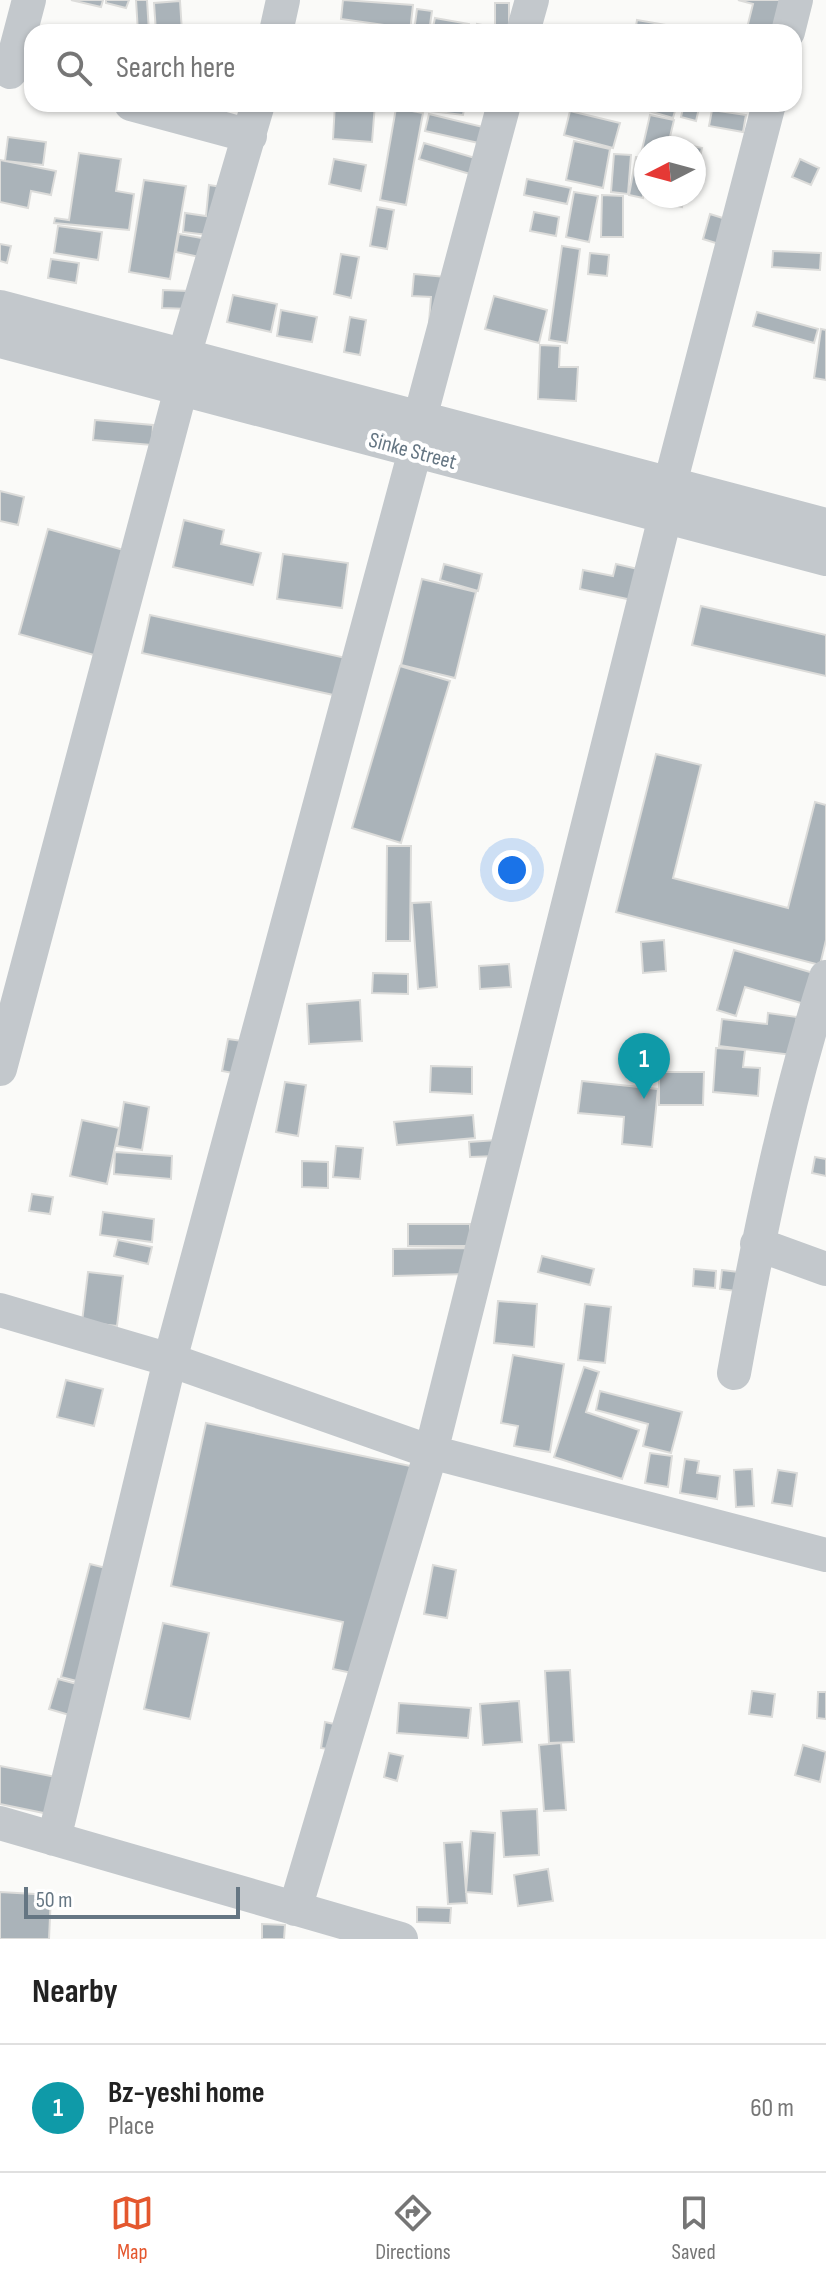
<!DOCTYPE html>
<style>
body{margin:0;font-family:"Sofia Sans Condensed",sans-serif;background:#f2f2f2;color:#222}
.compass{position:absolute;left:634px;top:136px;width:72px;height:72px;border-radius:50%;background:#fff;box-shadow:0 2px 6px #0004;rotate:264deg}
.scale{position:absolute;left:24px;bottom:20px;width:216px;box-sizing:border-box;padding-left:8px;border:4px solid #657683;border-top:0;font-size:22px;line-height:28px;white-space:nowrap;color:#657683;-webkit-text-stroke:6px #fff;paint-order:stroke}
.you{position:absolute;left:512px;top:870px;width:28px;height:28px;margin:-20px;border:6px solid #fff;border-radius:50%;background:#1a73e8;box-shadow:0 0 0 12px #1a73e833}
.badge{display:grid;place-items:center;width:52px;height:52px;border-radius:50%;background:#e4572e;color:#fff;font-size:26px;font-weight:700}
.pin{position:absolute;translate:-50% -66px;filter:drop-shadow(0 2px 4px #0008)}
.pin::after{content:'';position:absolute;top:42px;width:28px;height:24px;background:inherit;clip-path:polygon(0 0,100% 0,50% 100%)}
.list{margin:0;padding:0;list-style:none}
h2{display:flex;justify-content:space-between;align-items:center;height:104px;margin:0;padding:0 32px;font-size:34px}
h2 small{font-size:26px;font-weight:400;color:#767676}
.list li{display:grid;grid-template-columns:52px 1fr auto;gap:24px;align-items:center;box-sizing:border-box;height:128px;padding:0 32px;border-top:2px solid #e0e0e0}
.list b{display:block;font-size:30px;white-space:nowrap}
.list p{margin:0;font-size:26px;white-space:nowrap;color:#767676}
.list em{font-size:26px;font-style:normal;color:#767676}
.icon{flex:none;width:44px;height:44px;fill:none;stroke:currentColor;stroke-width:2;stroke-linecap:round;stroke-linejoin:round}
.map{position:relative;flex:none;width:826px;height:1939px;overflow:hidden}
.search{position:absolute;background:#fff;box-shadow:0 2px 6px #0004;left:24px;right:24px;top:24px;height:88px;display:flex;align-items:center;gap:20px;box-sizing:border-box;padding:0 28px;border-radius:24px;color:#767676;font-size:30px}
.sheet{height:232px;background:#fff}
nav{display:flex;justify-content:space-around;align-items:center;box-sizing:border-box;height:112px;border-top:2px solid #e0e0e0;background:#fff;font-size:22px;color:#767676}
nav a{display:grid;justify-items:center;gap:4px}
nav .on{color:#e4572e}
.map>svg:first-child{display:block}
.building{fill:#aab3b9;stroke:#dcdcda;stroke-width:2}
.lines{fill:none;stroke-linecap:round;stroke-linejoin:round}
.minor{stroke:#c3c8cc;stroke-width:34}
.labels{text-anchor:middle;stroke-width:8;stroke-linejoin:round;paint-order:stroke}
.street-label{font-size:22px;fill:#657683;stroke:#fff}
</style>
<div class="map">
<svg width="826" height="1939" viewBox="0 0 826 1939">
<rect width="100%" height="100%" fill="#fafaf8"/>
<path class="building" d="M71,0H103L101,7Z
M106,0H129L126,8L106,3Z
M136,0H147L149,32H138Z
M343,0L413,5L410,32H384L385,25L341,19Z
M738,0H789L780,32H746L753,4Z
M180,1L182,32H156L154,3Z
M495,3H509V26L495,25Z
M417,9L432,11L429,32L414,31Z
M435,18L469,24L468,32H432Z
M637,20L695,30V32H635Z
M477,24L512,31V32H476Z
M335,104H375L372,142L333,139Z
M422,104H465L463,115L421,110Z
M624,104H677L673,118Z
M684,104H700L696,121L681,117Z
M396,108L423,113L406,205L380,200Z
M712,110L746,115L743,132L709,126Z
M570,111L620,123L613,148L564,135Z
M429,114L487,128L483,144L425,131Z
M650,115L674,120L669,141L702,148L698,166L694,165V148H646V155L641,154Z
M8,137L46,142L43,165L5,161Z
M574,141L610,149L603,188L566,180Z
M424,143L475,158L470,174L419,159Z
M79,153L121,159L116,191L134,194L129,230L54,223L55,218L69,220Z
M614,154L631,155L628,194L611,192Z
M636,157L646,158L643,198L629,195Z
M334,159L366,165L361,191L329,184Z
M800,159L819,168L811,185L792,177Z
M0,160L56,171L51,195L31,191L28,208L0,202Z
M527,179L571,188L567,204L524,195Z
M144,180L186,186L170,279L129,272Z
M209,185L222,187L216,236L183,232L185,213L206,216Z
M574,192L598,196L589,242L566,237Z
M602,195L623,196V237H601Z
M650,196H684L682,207L649,199Z
M377,207L394,210L387,249L370,246Z
M534,212L559,217L556,236L530,231Z
M710,214L729,220L722,245L703,239Z
M58,226L102,232L98,260L54,253Z
M179,234L213,240L209,259L176,252Z
M0,244L11,246L7,263L0,261Z
M562,246L580,249L567,343L549,340Z
M773,251L821,253L820,270L772,267Z
M590,253L609,255L607,276L588,274Z
M341,254L359,257L351,298L334,294Z
M51,259L79,263L76,283L48,278Z
M414,274L457,278L429,322L431,297L412,296Z
M163,290L189,291V309L162,308Z
M233,295L277,304L271,332L227,322Z
M494,296L547,310L539,343L485,329Z
M281,310L317,317L312,342L277,336Z
M757,312L818,329L814,343L753,326Z
M350,317L366,320L360,355L344,352Z
M821,329L826,330V380L814,378Z
M540,345L560,346L559,367H578L576,401L538,399Z
M95,420L153,425L152,445L93,440Z
M0,491L24,497L18,525L0,521Z
M184,520L224,530L221,544L261,553L253,585L173,567Z
M48,529L131,552L101,657L19,634Z
M283,554L348,563L342,608L277,599Z
M444,564L482,574L478,591L440,580Z
M616,564L638,569L632,600L580,589L583,570L613,576Z
M422,579L476,592L455,678L401,665Z
M701,606L826,635V676L692,645Z
M150,615L346,658L338,696L142,653Z
M400,666L450,681L401,843L352,828Z
M656,754L701,765L673,878L788,908L815,802L826,805V940L820,965L616,912Z
M387,846H411L410,941H386Z
M431,902L437,987L418,989L412,903Z
M664,940L666,971L643,973L641,942Z
M734,950L817,974L808,1005L745,987L736,1016L717,1010Z
M509,964L511,987L480,989L479,966Z
M373,973L408,974V994L372,993Z
M360,1000L362,1041L309,1044L307,1004Z
M768,1013L797,1017L792,1055L719,1046L722,1019L767,1024Z
M228,1039L250,1042L244,1075L222,1071Z
M716,1048L745,1050L743,1067L760,1068L758,1096L713,1092Z
M431,1066L472,1067V1094L430,1092Z
M659,1072H704L703,1105H659Z
M582,1081L658,1089L652,1147L622,1144L624,1117L578,1113Z
M285,1082L306,1085L298,1136L276,1132Z
M124,1102L149,1107L142,1150L117,1146Z
M473,1115L475,1138L397,1145L394,1122Z
M82,1120L119,1128L107,1184L70,1176Z
M497,1140L498,1156L470,1157L469,1142Z
M336,1146L363,1148L360,1179L333,1177Z
M115,1152L172,1156L171,1179L114,1174Z
M815,1157L826,1159V1176L812,1173Z
M302,1161L328,1162V1188L302,1187Z
M32,1194L53,1197L50,1214L29,1211Z
M103,1212L154,1219L152,1242L100,1235Z
M408,1224H470V1246H408Z
M118,1240L152,1247L148,1264L114,1256Z
M466,1248L467,1274L393,1276V1249Z
M542,1256L594,1269L590,1285L538,1272Z
M694,1269L716,1271L715,1288L693,1286Z
M722,1270L747,1273L744,1292L720,1289Z
M88,1272L123,1276L117,1326L82,1322Z
M498,1301L537,1304L534,1347L494,1343Z
M585,1304L611,1307L605,1363L578,1360Z
M513,1355L564,1364L550,1452L514,1446L518,1426L501,1423Z
M584,1367L599,1372L586,1412L639,1430L622,1479L554,1457Z
M66,1380L103,1389L94,1426L57,1417Z
M600,1391L682,1412L671,1453L643,1446L648,1424L596,1410Z
M206,1423L415,1467L371,1677L333,1669L343,1622L171,1586Z
M650,1453L672,1456L668,1487L645,1483Z
M685,1459L699,1461L697,1473L720,1476L717,1499L680,1493Z
M752,1469L754,1506L736,1507L734,1470Z
M778,1470L797,1473L792,1506L772,1503Z
M90,1564L126,1573L96,1686L61,1677Z
M433,1565L456,1570L447,1618L424,1614Z
M163,1623L209,1633L190,1719L144,1709Z
M570,1670L574,1742L549,1743L545,1671Z
M58,1679L92,1688L83,1719L49,1709Z
M752,1691L775,1694L772,1717L749,1714Z
M818,1692H826V1719L817,1718Z
M519,1701L522,1742L483,1745L480,1704Z
M399,1703L471,1708L468,1738L397,1733Z
M325,1722L339,1725L335,1750L321,1748Z
M561,1743L566,1810L544,1811L539,1745Z
M803,1745L826,1752L820,1782L795,1775Z
M389,1753L403,1756L397,1781L384,1777Z
M0,1766L71,1780L63,1817L0,1804Z
M537,1809L539,1855L504,1857L501,1811Z
M471,1831L495,1833L492,1894L466,1892Z
M462,1842L467,1903L448,1904L444,1843Z
M548,1869L553,1901L518,1906L514,1875Z
M0,1892L51,1895L49,1939H0Z
M417,1907L451,1908L450,1923L417,1922Z
M262,1924L285,1925L284,1939H262Z"/>
<g class="lines">
<path class="minor" d="M276,32L283,0
M523,32L532,0
M788,32L796,0
M10,72L29,0
M131,104L250,136
M0,307L826,525
M0,341L826,559
M0,1069L181,389L184,356L258,104
M757,1244L826,1269
M0,1310L170,1360L431,1452L826,1555
M734,1373C758,1239 785,1107 826,977
M0,1823L401,1939
M54,1839L170,1360L415,451L420,418L504,104
M295,1909L431,1452L665,517L670,484L769,104"/>
</g>
<g class="labels">
<g class="street-label">
<text transform="translate(413 450) rotate(15)" y="8">Sinke Street</text>
</g>
</g>
</svg>
<svg class="compass" viewBox="-18 -18 36 36"><path d="M0-13l5 13h-10z" fill="#e53935"/><path d="M0 13l5-13h-10z" fill="#767676"/></svg>
<div class="scale">50 m</div>
<div class="you"></div>
<div class="pin badge" style="left:644px;top:1099px;background:#0f9aa8">1</div>
<div class="search"><svg class="icon" aria-label="search" viewBox="0 0 24 24"><circle cx="10" cy="10" r="6"/><path d="M15 15l6 6"/></svg>Search here</div>
</div>
<section class="sheet">
<h2>Nearby<small></small></h2>
<ul class="list">
<li><span class="badge" style="background:#0f9aa8">1</span><div><b>Bz-yeshi home</b><p>Place</p></div><em>60 m</em></li>
</ul>
</section>
<nav>
<a class="on"><svg class="icon" aria-label="map" viewBox="0 0 24 24"><path d="M3 6l6-2 6 2 6-2v14l-6 2-6-2-6 2zM9 4v14M15 6v14"/></svg>Map</a>
<a><svg class="icon" aria-label="directions" viewBox="0 0 24 24"><path d="M12 3l9 9-9 9-9-9zM9 14v-3h6M13 9l2 2-2 2"/></svg>Directions</a>
<a><svg class="icon" aria-label="saved" viewBox="0 0 24 24"><path d="M7 4h10v16l-5-4-5 4z"/></svg>Saved</a>
</nav>
